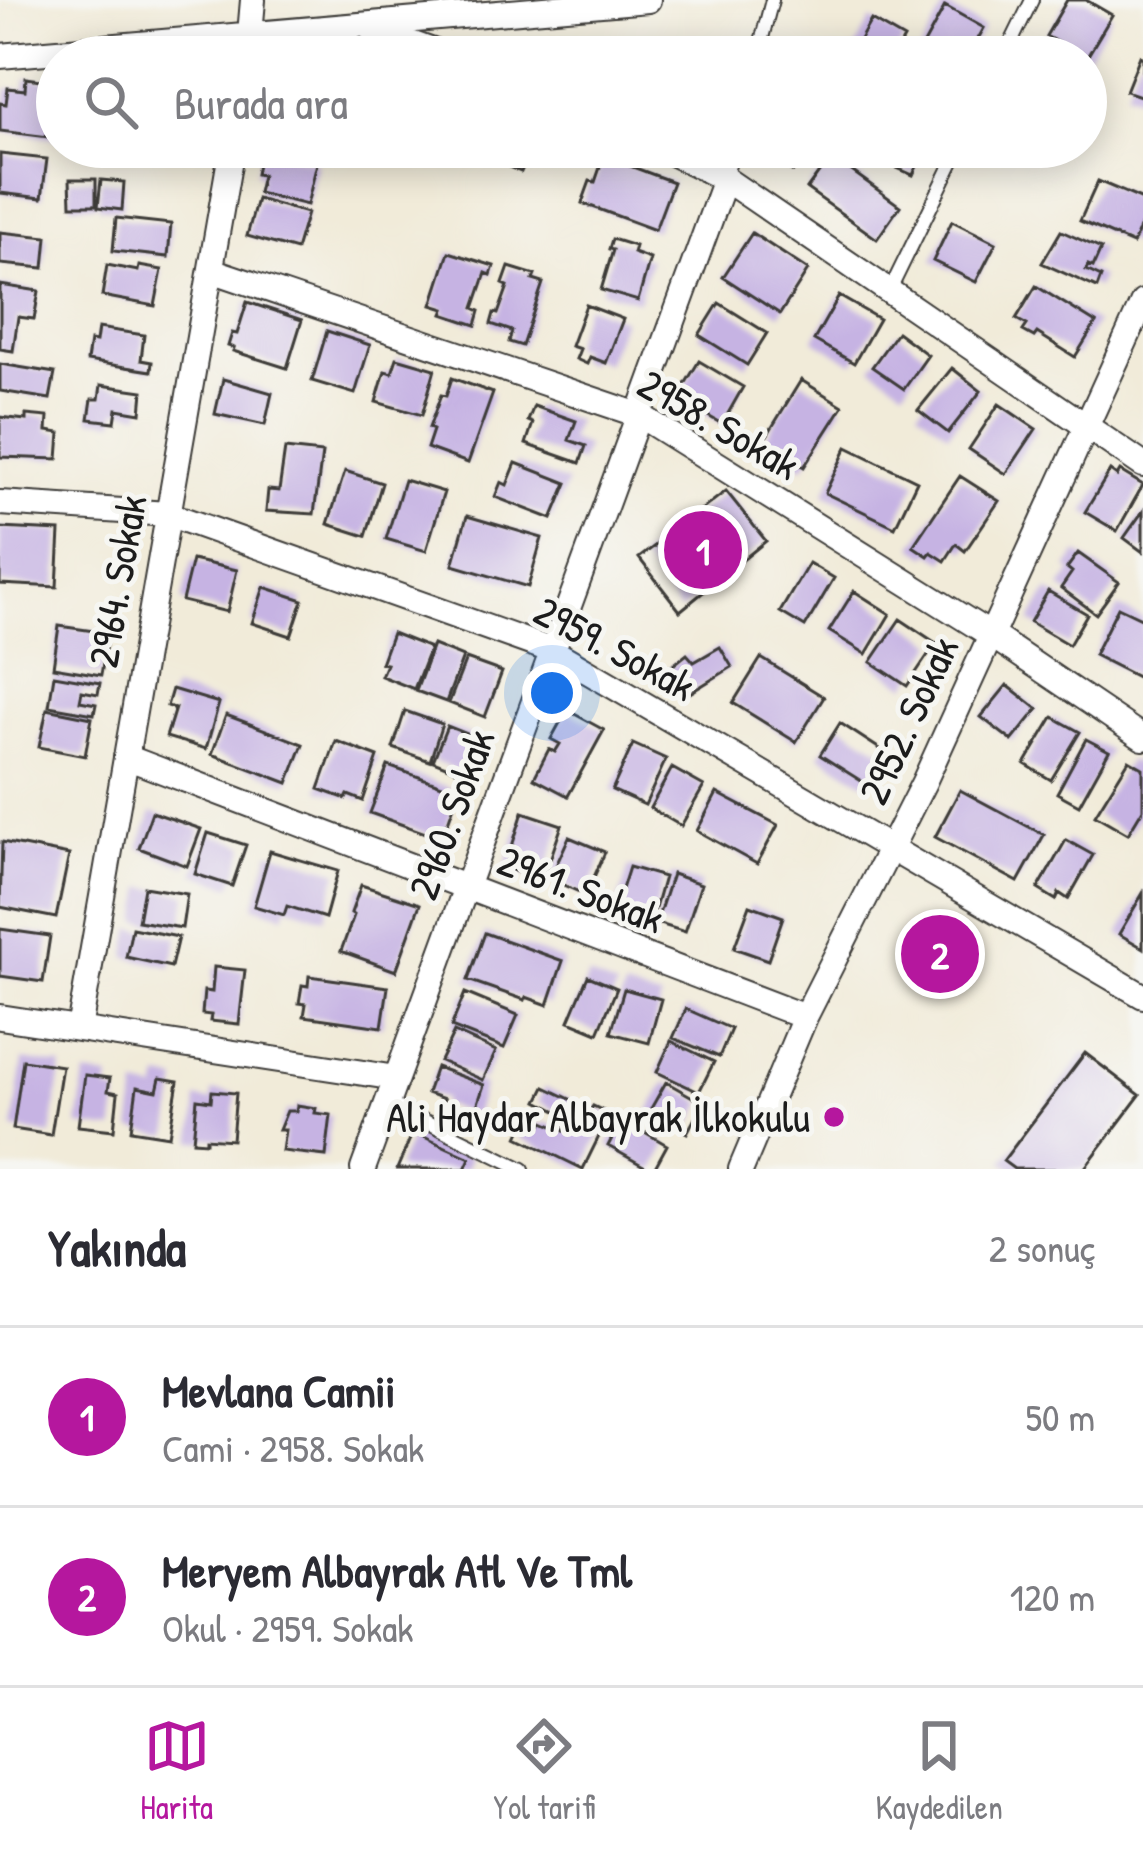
<!DOCTYPE html>
<html lang="tr">
<meta charset="utf-8">
<style>
body{margin:0;font-family:"Patrick Hand",sans-serif;background:#f2f2f3;color:#2b2b33}
.you{position:absolute;left:552px;top:693px;width:42px;height:42px;margin:-30px;border:9px solid #fff;border-radius:50%;background:#1a73e8;box-shadow:0 0 0 18px #1a73e833}
.badge{display:grid;place-items:center;width:78px;height:78px;border-radius:50%;background:#b5179e;color:#fff;font-size:39px;font-weight:700}
.pin{position:absolute;translate:-50% -50%;border:6px solid #fff;box-shadow:0 3px 12px #0006}
.list{margin:0;padding:0;list-style:none}
h2{display:flex;justify-content:space-between;align-items:center;height:156px;margin:0;padding:0 48px;font-size:51px}
h2 small{font-size:39px;font-weight:400;color:#7c7c81}
.list li{display:grid;grid-template-columns:78px 1fr auto;gap:36px;align-items:center;box-sizing:border-box;height:180px;padding:0 48px;border-top:3px solid #e1e1e2}
.list b{display:block;font-size:45px;white-space:nowrap}
.list p{margin:0;font-size:39px;white-space:nowrap;color:#7c7c81}
.list em{font-size:39px;font-style:normal;color:#7c7c81}
.icon{flex:none;width:66px;height:66px;fill:none;stroke:currentColor;stroke-width:2;stroke-linecap:round;stroke-linejoin:round}
.map{position:relative;flex:none;width:1143px;height:1169px;overflow:hidden}
.search{position:absolute;background:#fff;box-shadow:0 6px 30px #0003;left:36px;right:36px;top:36px;height:132px;display:flex;align-items:center;gap:30px;box-sizing:border-box;padding:0 42px;border-radius:66px;color:#7c7c81;font-size:45px}
.sheet{height:516px;background:#fff}
nav{display:flex;justify-content:space-around;align-items:center;box-sizing:border-box;height:168px;border-top:3px solid #e1e1e2;background:#fff;font-size:33px;color:#7c7c81}
nav a{display:grid;justify-items:center;gap:6px}
nav .on{color:#b5179e}
.map>svg:first-child{display:block}
.building{fill:#c6b3e3}
.lines{fill:none;stroke-linecap:round;stroke-linejoin:round}
.service-casing{stroke:#3c3b38;stroke-width:16}
.minor-casing{stroke:#3c3b38;stroke-width:28}
.service{stroke:#fff;stroke-width:12}
.minor{stroke:#fff;stroke-width:24}
.poi-dot{fill:#b5179e;stroke:#f6f6f2;stroke-width:4.5}
.labels{text-anchor:middle;stroke-width:10;stroke-linejoin:round;paint-order:stroke}
.street-label{font-size:42px;fill:#1c1c1c;stroke:#f6f6f2}
.poi-label{font-size:42px;fill:#1c1c1c;stroke:#f6f6f2;text-anchor:end}
</style>
<div class="map">
<svg width="1143" height="1169" viewBox="0 0 1143 1169">
<rect width="100%" height="100%" fill="#f6f6f2"/>
<filter id="ink" filterUnits="userSpaceOnUse"><feTurbulence type="fractalNoise" baseFrequency=".00833" numOctaves="2"/><feDisplacementMap in="SourceGraphic" scale="24" xChannelSelector="R" yChannelSelector="G"/><feConvolveMatrix kernelMatrix="1 2 1 2 8 2 1 2 1" color-interpolation-filters="sRGB"/></filter>
<filter id="wash" filterUnits="userSpaceOnUse"><feTurbulence type="fractalNoise" baseFrequency=".004" numOctaves="4" result="noise"/><feDisplacementMap in="SourceGraphic" scale="48" xChannelSelector="R" yChannelSelector="G"/><feGaussianBlur stdDeviation="2.7" result="paint"/><feColorMatrix in="noise" values="0 0 0 0 0 0 0 0 0 0 0 0 0 0 0 0 0 1.4 0 .05"/><feComposite in="paint" operator="in"/></filter>
<g filter="url(#wash)">
<rect width="100%" height="100%" fill="#f1ebd9"/>
<g id="blocks">
<path class="building" d="M1067,0H1086L1112,15L1087,57H1083L1046,36Z
M945,6L984,28L968,57H917Z
M871,20L904,39L894,57H850Z
M1140,56L1143,58V97L1126,91Z
M26,78L57,82V138L0,131V103L6,104L8,88L25,90Z
M491,147H532L521,172L487,158Z
M763,147H808L793,172L760,151Z
M877,147H926L913,175L872,157Z
M261,149L317,163L307,205L258,193L262,175L256,174Z
M606,150L622,155L619,162L673,182L655,230L582,203L590,181L595,182Z
M0,154L47,159L42,198L0,193Z
M831,156L900,206L877,239L807,189Z
M70,179H96V205H71Z
M101,180L124,182L122,210L98,207Z
M1098,181L1143,200V221L1133,244L1080,221Z
M257,199L307,213L296,250L247,236Z
M116,218L171,224L168,257L113,251Z
M952,221L996,243L976,282L933,261Z
M1061,231L1101,249L1093,267L1088,265L1086,270L1101,277L1097,288L1042,263Z
M0,232L47,237L44,268L0,264Z
M752,233L808,270L780,314L723,277Z
M612,239L635,246L633,253L650,259L638,301L601,290L613,250L609,249Z
M449,252L494,266L491,275L486,273L474,308L480,311L476,325L443,314L445,309L432,305Z
M107,265L138,271L139,266L162,270L155,306L102,296Z
M509,267L535,275L533,280L543,283L522,346L509,342L512,331L491,324L494,313L498,314L508,286L503,284Z
M0,285L39,291L34,319L18,317L13,351L0,349Z
M1036,286L1096,323L1075,357L1037,333L1034,337L1023,331L1027,325L1016,319Z
M839,296L879,319L854,363L814,340Z
M247,302L302,320L287,368L233,351L234,348L228,346L232,333L237,334Z
M719,303L767,333L747,365L699,335Z
M586,305L623,319L606,363L590,357L587,364L576,359L580,349L571,346Z
M98,328L144,335L141,360L152,362L151,371L87,361L90,341L96,342Z
M327,331L370,345L355,394L312,381Z
M897,332L928,355L904,389L872,367Z
M397,358L435,369L422,415L376,402L385,371L392,373Z
M699,361L743,387L722,424L682,401L686,394L681,391Z
M0,364L55,373L50,399L0,391Z
M952,368L981,391L948,433L918,410Z
M452,378L493,393L468,463L427,448L433,430L429,428L441,395L446,396Z
M223,379L272,393L265,425L215,414Z
M801,380L843,406L804,467L763,442Z
M101,385L143,391L141,413L117,409L115,422L89,419L92,399H99Z
M999,404L1036,429L1006,474L969,449Z
M534,406L576,421L569,440L586,446L580,463L526,444L533,423L528,421Z
M26,415L48,417L47,431L60,433L58,459L0,457V417L26,420Z
M847,447L917,481L895,527L825,493Z
M285,449L322,453L314,514L266,511L268,490L279,491Z
M516,463L567,483L552,519L495,497L501,482L507,485Z
M345,471L382,483L366,536L328,524Z
M1110,471L1117,476L1120,471L1143,485L1117,531L1085,512Z
M960,476L999,501L965,551L956,544L945,561L931,552L928,556L913,546Z
M404,480L444,492L426,551L386,539Z
M726,491L766,541L680,611L639,558Z
M1143,511V552L1124,538Z
M467,516L542,538L528,587L453,565Z
M0,528L60,531L57,587L0,584Z
M1078,553L1119,582L1096,614L1061,588L1072,572L1067,568Z
M192,560L237,570L227,612L182,601Z
M809,563L834,578L805,627L780,612Z
M264,587L303,600L291,636L252,623Z
M854,591L890,614L866,654L829,631Z
M1048,591L1087,614L1069,645L1030,622Z
M1118,607L1143,619V680L1094,655Z
M900,619L936,643L907,686L871,662Z
M59,626L108,633L101,675L53,667Z
M392,633L430,648L414,689L381,676L386,664L381,663Z
M433,645L463,657L446,702L416,691Z
M720,647L732,667L685,696L654,680L687,654L694,662Z
M761,658L824,697L796,742L733,703Z
M466,659L502,672L485,717L449,703Z
M54,675L100,683L98,694L82,691L80,701L96,704L94,714L49,706Z
M1007,685L1038,709L1012,741L981,717Z
M172,689L219,703L206,749L166,737L175,708L167,706Z
M47,709L92,718L85,756L39,747Z
M567,710L604,730L568,796L534,778L549,749L555,752L560,744L551,739Z
M405,711L442,724L430,761L393,748Z
M226,715L303,744L288,783L212,754Z
M1053,717L1080,732L1051,780L1025,764Z
M840,723L886,753L866,784L820,755Z
M447,726L480,739L466,774L433,761Z
M1086,739L1109,751L1079,805L1057,793Z
M336,741L378,757L363,801L348,795L346,799L319,789Z
M633,744L666,759L645,805L612,790Z
M1129,760L1143,768V809L1128,834L1095,815Z
M388,766L459,791L442,839L370,813Z
M672,768L704,786L681,826L650,808Z
M960,790L1044,835L1018,882L935,837Z
M717,793L778,825L757,864L697,831Z
M152,812L201,829L187,866L139,848Z
M523,812L562,825L545,874L535,871L532,877L505,868Z
M208,833L246,845L232,886L195,874Z
M569,837L605,852L586,895L550,879Z
M1066,840L1093,855L1068,899L1059,893L1056,900L1038,889Z
M2,842L69,855L56,918L0,907Z
M270,851L338,871L325,918L287,906L284,915L254,906Z
M629,867L664,877L652,919L616,908Z
M672,874L701,884L685,932L656,923Z
M361,885L420,904L396,971L341,951L354,915L351,913Z
M144,887L187,894L182,928L138,921Z
M1143,893V948L1119,934Z
M750,905L783,917L768,960L734,948Z
M132,928L178,937L171,967L126,957Z
M0,929L50,936L43,982L0,976Z
M485,933L563,961L548,1005L526,997L525,1000L468,980Z
M214,967L245,970L239,1024L210,1021L211,1015L202,1014L204,991L212,992Z
M309,976L388,987L382,1027L304,1016L306,1004L299,1003L302,985L308,986Z
M588,976L617,988L598,1033L569,1021Z
M624,989L661,999L649,1043L611,1033Z
M465,993L518,1015L504,1048L451,1027Z
M686,1009L731,1029L719,1057L673,1038Z
M454,1032L496,1051L483,1080L440,1061Z
M671,1041L714,1062L699,1092L657,1072Z
M1085,1053L1140,1095L1084,1169H1014L1003,1161Z
M23,1060L62,1066L51,1135L13,1129Z
M436,1067L484,1085L474,1115L442,1104L444,1099L427,1093Z
M85,1075L110,1078L108,1091L118,1093L114,1130L78,1126Z
M160,1078L178,1081L169,1136L131,1130L137,1087L157,1091Z
M666,1082L703,1103L687,1133L649,1112Z
M545,1087L591,1109L593,1106L610,1114L583,1169L518,1137L526,1119L541,1126L544,1122L564,1131L570,1118L538,1101Z
M212,1091L236,1093L232,1140L206,1138V1142L193,1141L197,1099L211,1101Z
M297,1105L316,1108L315,1113L331,1115L326,1156L282,1151L285,1130H279L287,1111H296Z
M622,1119L667,1145L654,1169H649L608,1146Z
M413,1132L470,1158L465,1169H397Z"/>
</g>
</g>
<g filter="url(#ink)">
<use href="#blocks" fill-opacity="0" stroke="#3c3b38" stroke-width="3"/>
<g class="lines">
<defs>
<path id="service" d="M757,57L772,0
M1004,57L1032,0
M725,179L734,147
M890,290L960,147
M388,1103L523,1169"/>
<path id="minor" d="M372,29L449,57
M0,56L648,0
M248,57L253,0
M659,147L725,179L1143,465
M211,270L639,415L991,635L1143,738
M0,503L168,514L553,651L1143,996
M126,757L805,1017
M0,1017L396,1078
M79,1029L232,147
M363,1169L725,179
M741,1169L805,1017L924,782L1143,302"/>
</defs>
<use href="#service" class="service-casing"/>
<use href="#minor" class="minor-casing"/>
<use href="#service" class="service"/>
<use href="#minor" class="minor"/>
</g>
</g>
<circle class="poi-dot" cx="834" cy="1117" r="12"/>
<g class="labels">
<g class="street-label">
<text transform="translate(719 424) rotate(30)" y="15">2958. Sokak</text>
<text transform="translate(117 581) rotate(-80)" y="15">2964. Sokak</text>
<text transform="translate(615 648) rotate(28)" y="15">2959. Sokak</text>
<text transform="translate(908 720) rotate(-65)" y="15">2952. Sokak</text>
<text transform="translate(451 814) rotate(-70)" y="15">2960. Sokak</text>
<text transform="translate(581 889) rotate(21)" y="15">2961. Sokak</text>
</g>
<g class="poi-label">
<text x="810" y="1132">Ali Haydar Albayrak İlkokulu</text>
</g>
</g>
</svg>
<div class="you"></div>
<div class="pin badge" style="left:703px;top:550px">1</div>
<div class="pin badge" style="left:940px;top:954px">2</div>
<div class="search"><svg class="icon" aria-label="search" viewBox="0 0 24 24"><circle cx="10" cy="10" r="6"/><path d="M15 15l6 6"/></svg>Burada ara</div>
</div>
<section class="sheet">
<h2>Yakında<small>2 sonuç</small></h2>
<ul class="list">
<li><span class="badge">1</span><div><b>Mevlana Camii</b><p>Cami · 2958. Sokak</p></div><em>50 m</em></li>
<li><span class="badge">2</span><div><b>Meryem Albayrak Atl Ve Tml</b><p>Okul · 2959. Sokak</p></div><em>120 m</em></li>
</ul>
</section>
<nav>
<a class="on"><svg class="icon" aria-label="map" viewBox="0 0 24 24"><path d="M3 6l6-2 6 2 6-2v14l-6 2-6-2-6 2zM9 4v14M15 6v14"/></svg>Harita</a>
<a><svg class="icon" aria-label="directions" viewBox="0 0 24 24"><path d="M12 3l9 9-9 9-9-9zM9 14v-3h6M13 9l2 2-2 2"/></svg>Yol tarifi</a>
<a><svg class="icon" aria-label="saved" viewBox="0 0 24 24"><path d="M7 4h10v16l-5-4-5 4z"/></svg>Kaydedilen</a>
</nav>
